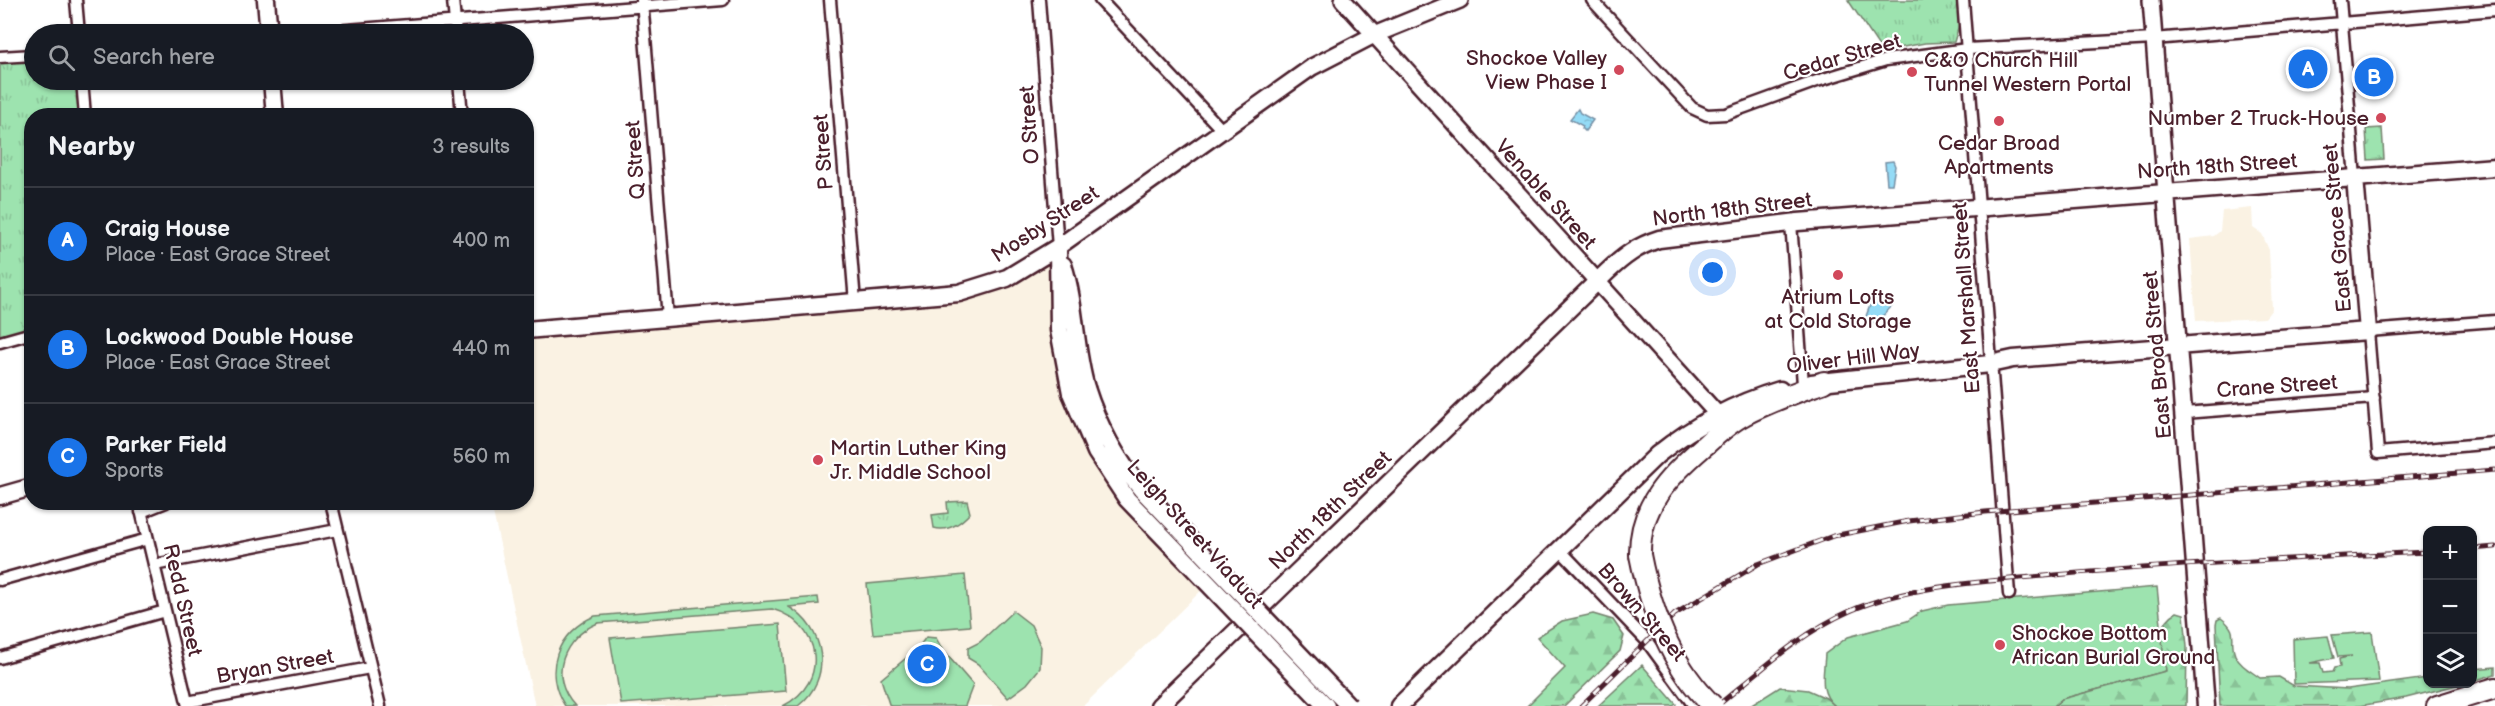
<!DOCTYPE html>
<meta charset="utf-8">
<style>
body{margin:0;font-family:"Balsamiq Sans",sans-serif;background:#242831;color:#f1f3f6}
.controls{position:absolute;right:18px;bottom:18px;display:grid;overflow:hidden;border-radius:12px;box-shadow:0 2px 4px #0004}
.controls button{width:54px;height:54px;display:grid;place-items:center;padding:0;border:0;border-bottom:2px solid #363941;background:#171b24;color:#f1f3f6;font:30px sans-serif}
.you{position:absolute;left:1713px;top:273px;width:21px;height:21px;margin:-15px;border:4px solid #fff;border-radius:50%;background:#1a73e8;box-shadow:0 0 0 9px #1a73e833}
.badge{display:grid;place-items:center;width:39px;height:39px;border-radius:50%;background:#1a73e8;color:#fff;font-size:20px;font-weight:700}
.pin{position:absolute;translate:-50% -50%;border:3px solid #fff;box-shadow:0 2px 6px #0006}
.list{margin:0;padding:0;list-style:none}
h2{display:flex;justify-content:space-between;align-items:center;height:78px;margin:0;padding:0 24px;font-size:26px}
h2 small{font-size:20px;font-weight:400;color:#9ea1a6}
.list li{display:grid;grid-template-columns:39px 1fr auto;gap:18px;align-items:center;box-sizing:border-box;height:108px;padding:0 24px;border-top:2px solid #363941}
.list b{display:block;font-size:22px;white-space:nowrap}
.list p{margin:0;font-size:20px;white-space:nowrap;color:#9ea1a6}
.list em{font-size:20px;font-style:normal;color:#9ea1a6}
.icon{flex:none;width:33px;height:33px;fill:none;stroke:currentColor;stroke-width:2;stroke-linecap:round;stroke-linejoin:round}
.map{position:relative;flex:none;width:2495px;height:706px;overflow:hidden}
.search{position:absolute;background:#171b24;box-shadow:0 2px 4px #0004;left:24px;top:24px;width:510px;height:66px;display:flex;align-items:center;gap:15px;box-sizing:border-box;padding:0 21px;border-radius:33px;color:#9ea1a6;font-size:22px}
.panel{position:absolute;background:#171b24;box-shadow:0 2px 4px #0004;left:24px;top:108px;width:510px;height:402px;border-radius:24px}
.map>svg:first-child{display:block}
.built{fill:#faf2e3}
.grass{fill:#9de3af;stroke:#74816d;stroke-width:1.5}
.forest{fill:url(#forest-firs);stroke:#74816d;stroke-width:1.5}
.park{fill:url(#park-tufts);stroke:#74816d;stroke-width:1.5}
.water{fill:url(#water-ripples);stroke:#7690a5;stroke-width:1.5}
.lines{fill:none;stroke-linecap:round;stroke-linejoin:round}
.street-casing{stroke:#4a1f2b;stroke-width:15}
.secondary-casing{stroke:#4a1f2b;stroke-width:20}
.primary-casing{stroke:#4a1f2b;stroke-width:21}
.highway-casing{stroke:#4a1f2b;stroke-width:24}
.street{stroke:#fff;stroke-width:10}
.secondary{stroke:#fff;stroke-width:15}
.primary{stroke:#fff;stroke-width:16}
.highway{stroke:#fff;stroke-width:20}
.rail-casing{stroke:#4a1f2b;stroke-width:5}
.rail{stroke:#fff;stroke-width:3;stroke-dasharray:9;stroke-linecap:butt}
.primary-bridge-casing{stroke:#4a1f2b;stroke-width:21;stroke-linecap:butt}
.highway-bridge-casing{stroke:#4a1f2b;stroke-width:24;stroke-linecap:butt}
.primary-bridge{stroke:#fff;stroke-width:16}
.highway-bridge{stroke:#fff;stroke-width:20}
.poi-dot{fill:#d1495b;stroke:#fff;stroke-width:2}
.labels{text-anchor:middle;stroke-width:4.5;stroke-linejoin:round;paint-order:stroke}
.street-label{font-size:21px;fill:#4a1f2b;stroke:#fff}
.poi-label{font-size:21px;fill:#4a1f2b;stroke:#fff;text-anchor:start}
</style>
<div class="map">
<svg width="2495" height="706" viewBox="0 0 2495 706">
<defs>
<pattern id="forest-firs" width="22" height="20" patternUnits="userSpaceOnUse" patternTransform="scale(1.5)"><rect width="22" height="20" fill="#9de3af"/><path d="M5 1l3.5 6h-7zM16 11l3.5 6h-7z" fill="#89c297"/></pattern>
<pattern id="park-tufts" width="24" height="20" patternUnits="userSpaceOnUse" patternTransform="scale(1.5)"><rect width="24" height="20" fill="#9de3af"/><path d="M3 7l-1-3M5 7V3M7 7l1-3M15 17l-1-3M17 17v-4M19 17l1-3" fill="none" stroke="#89c297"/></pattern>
<pattern id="water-ripples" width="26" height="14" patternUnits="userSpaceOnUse" patternTransform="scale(1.5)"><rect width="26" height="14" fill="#94dbf6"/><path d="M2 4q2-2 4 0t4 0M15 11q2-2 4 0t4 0" fill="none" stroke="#81bcd3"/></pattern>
</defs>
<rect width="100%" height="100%" fill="#fff"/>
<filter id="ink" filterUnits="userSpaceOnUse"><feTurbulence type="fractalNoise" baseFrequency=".0167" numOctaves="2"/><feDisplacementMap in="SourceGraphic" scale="12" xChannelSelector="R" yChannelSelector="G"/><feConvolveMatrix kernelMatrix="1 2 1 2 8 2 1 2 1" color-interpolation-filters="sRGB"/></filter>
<g filter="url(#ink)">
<path class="built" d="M2252,208L2253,228L2262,234L2269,250L2272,309L2265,318L2196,321L2190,239L2214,236L2220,231L2222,211Z
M1058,247L1096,453L1208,584L1083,706H535L491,503L526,502L527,331L957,293Z"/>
<path class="grass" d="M965,575L970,626L873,634L867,584Z
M2157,587L2166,671L2062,699L2054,706H1835C1818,692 1824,674 1825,654L1848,637L1907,621L1922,611L1948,605Z
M818,597L819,604L789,607C825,628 834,678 798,706H783C831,682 821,623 772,609L598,623C564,637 547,676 575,706H565C542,672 557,631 595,616Z
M1013,611L1031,625L1041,647L1040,668L1027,684L1008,698L978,664L968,658V648L980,642Z
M780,624L786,691L621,704L610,638Z
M2372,632L2379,681L2294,684L2293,639L2328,636L2334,658L2310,663H2320L2323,673L2332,672L2334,668L2340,667L2339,659L2352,656L2338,657L2332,635Z
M926,637L936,638L942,649L973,685L965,706H891L889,704L881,679L918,648Z
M2495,667V674L2473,681V669Z"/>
<path class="forest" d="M2177,612L2184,614L2187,647L2186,706H2054L2062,699L2166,671C2164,650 2154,624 2177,612Z
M1593,614L1613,620L1624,636L1620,651L1564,706H1527L1565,668L1537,637L1562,621Z
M2221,618C2241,633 2228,639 2235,655C2240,666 2251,671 2260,678L2279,677L2294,686L2348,689L2427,678L2428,684H2461L2406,698L2359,706H2220L2216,625L2217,620Z
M1642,665L1676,704L1673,706H1598Z
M1780,687L1808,690L1826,698L1835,706H1750Z"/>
<path class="park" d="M1848,0H1963L1964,9L1954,42L1925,43L1882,51Z
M34,54V80H83L86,115L32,116L31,333L0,342V57Z
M2382,128L2384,159L2368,160L2366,129Z
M967,501L970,513C960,524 948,532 934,528L932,515L948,513L947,502Z"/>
<path class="water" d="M1578,109L1580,113L1593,120L1585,131L1582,128L1583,126L1570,119Z
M1893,161L1895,166L1892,184H1887L1885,162Z
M1875,292L1886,305L1889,302L1892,306L1875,324L1865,319Z"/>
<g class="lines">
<defs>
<path id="street" d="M76,0L79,34
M453,0L456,34
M642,0L668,318
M830,0L855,302
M1039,0L1058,247
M1100,0L1222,130
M1592,0L1692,108L1707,115L1726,114L1817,81L1886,60L1967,49L2154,39L2495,10
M1963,0L2009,594
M2340,0L2355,178
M296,34L723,0
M0,57L34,55
M82,80L85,116
M459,80L462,116
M1791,223L1803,384
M2495,321L2368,331L2378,453L2495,443
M0,342L32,333
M2184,413L2374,398
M139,502L188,706
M331,502L380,706
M141,512L166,502
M1560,550L1646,640L1692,703
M154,565L337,530
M0,580L148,539
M0,658L165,611
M187,702L370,668"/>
<path id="secondary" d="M1343,0L1718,415
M2151,0L2166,193
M1058,247L1312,67L1374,35L1460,0"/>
<path id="primary" d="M266,0L269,34
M272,80L275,116
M2166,193L2206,706
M1058,247L1059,330L1071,393
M1063,265C1076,305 1074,348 1086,388
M526,330L959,293L1007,278L1058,247
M1811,383L1990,364L2013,359L2368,331L2355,178
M0,496L32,487
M1159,706L1607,272C1623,257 1637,246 1659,239L1798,222L2495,167
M1399,706L1657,455C1693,426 1735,403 1780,390"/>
<path id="highway" d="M1640,555C1639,506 1669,476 1704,446C1716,435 1730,422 1744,415C1770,401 1797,392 1824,382
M2437,706L2495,688"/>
</defs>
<use href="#street" class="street-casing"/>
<use href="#secondary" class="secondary-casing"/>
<use href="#primary" class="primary-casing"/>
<use href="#highway" class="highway-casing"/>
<use href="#street" class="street"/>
<use href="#secondary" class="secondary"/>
<use href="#primary" class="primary"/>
<use href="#highway" class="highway"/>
<defs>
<path id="rail" d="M2472,549L2495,547
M1581,706L1675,614L1758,564L1833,536L1909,521L1985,512L2495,470
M1717,706C1759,672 1800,633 1850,611C1909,585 1991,581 2055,575C2179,564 2303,558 2428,552"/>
</defs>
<use href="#rail" class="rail-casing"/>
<use href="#rail" class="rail"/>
<defs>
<path id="primary-bridge" d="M1086,388C1098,426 1116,459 1142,490L1349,706
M1071,393L1096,452L1127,499L1326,706"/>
<path id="highway-bridge" d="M1640,555C1651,611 1671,667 1713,706"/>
</defs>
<use href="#primary-bridge" class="primary-bridge-casing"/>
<use href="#highway-bridge" class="highway-bridge-casing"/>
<use href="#primary-bridge" class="primary-bridge"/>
<use href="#highway-bridge" class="highway-bridge"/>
</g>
</g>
<g class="poi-dot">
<circle cx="1619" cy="70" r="6"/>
<circle cx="1912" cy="72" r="6"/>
<circle cx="2381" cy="118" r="6"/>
<circle cx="1999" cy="121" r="6"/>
<circle cx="1838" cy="275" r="6"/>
<circle cx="818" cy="460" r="6"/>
<circle cx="2000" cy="645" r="6"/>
</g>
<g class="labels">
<g class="street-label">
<text transform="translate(1842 57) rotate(-16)" y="7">Cedar Street</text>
<text transform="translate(1029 125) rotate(-94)" y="7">O Street</text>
<text transform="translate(823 152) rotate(-94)" y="7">P Street</text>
<text transform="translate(635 160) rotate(-94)" y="7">Q Street</text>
<text transform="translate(2217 166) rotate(-4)" y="7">North 18th Street</text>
<text transform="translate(1546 194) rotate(48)" y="7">Venable Street</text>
<text transform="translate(1732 209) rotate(-7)" y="7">North 18th Street</text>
<text transform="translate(1045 224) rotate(-33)" y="7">Mosby Street</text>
<text transform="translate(2337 228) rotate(-95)" y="7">East Grace Street</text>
<text transform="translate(1966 298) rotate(-94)" y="7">East Marshall Street</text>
<text transform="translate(2157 355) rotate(-95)" y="7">East Broad Street</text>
<text transform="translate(1853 358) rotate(-7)" y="7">Oliver Hill Way</text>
<text transform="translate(2277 386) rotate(-4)" y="7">Crane Street</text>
<text transform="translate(1330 510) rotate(-44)" y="7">North 18th Street</text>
<text transform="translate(1195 534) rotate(48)" y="7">Leigh Street Viaduct</text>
<text transform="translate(183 600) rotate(77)" y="7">Redd Street</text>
<text transform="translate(1642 612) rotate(49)" y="7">Brown Street</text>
<text transform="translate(275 666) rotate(-10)" y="7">Bryan Street</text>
</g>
<g class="poi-label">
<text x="1607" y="65" text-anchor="end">Shockoe Valley<tspan x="1607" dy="24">View Phase I</tspan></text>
<text x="1924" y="67">C&amp;O Church Hill<tspan x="1924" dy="24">Tunnel Western Portal</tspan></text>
<text x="2369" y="125" text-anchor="end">Number 2 Truck-House</text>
<text x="1999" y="150" text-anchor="middle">Cedar Broad<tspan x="1999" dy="24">Apartments</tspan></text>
<text x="1838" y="304" text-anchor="middle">Atrium Lofts<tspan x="1838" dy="24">at Cold Storage</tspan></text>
<text x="830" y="455">Martin Luther King<tspan x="830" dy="24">Jr. Middle School</tspan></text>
<text x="2012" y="640">Shockoe Bottom<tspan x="2012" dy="24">African Burial Ground</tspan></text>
</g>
</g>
</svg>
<div class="controls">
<button>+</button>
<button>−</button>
<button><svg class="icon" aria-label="layers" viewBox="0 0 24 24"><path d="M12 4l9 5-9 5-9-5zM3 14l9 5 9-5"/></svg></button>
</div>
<div class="you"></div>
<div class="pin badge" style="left:2308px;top:69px">A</div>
<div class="pin badge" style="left:2374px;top:77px">B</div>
<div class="pin badge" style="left:927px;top:664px">C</div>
<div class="search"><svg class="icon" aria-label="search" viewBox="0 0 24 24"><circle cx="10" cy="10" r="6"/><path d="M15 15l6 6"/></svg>Search here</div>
<section class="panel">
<h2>Nearby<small>3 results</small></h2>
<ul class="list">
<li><span class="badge">A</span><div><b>Craig House</b><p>Place · East Grace Street</p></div><em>400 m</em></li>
<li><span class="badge">B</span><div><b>Lockwood Double House</b><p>Place · East Grace Street</p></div><em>440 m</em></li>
<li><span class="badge">C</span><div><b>Parker Field</b><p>Sports</p></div><em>560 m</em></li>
</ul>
</section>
</div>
